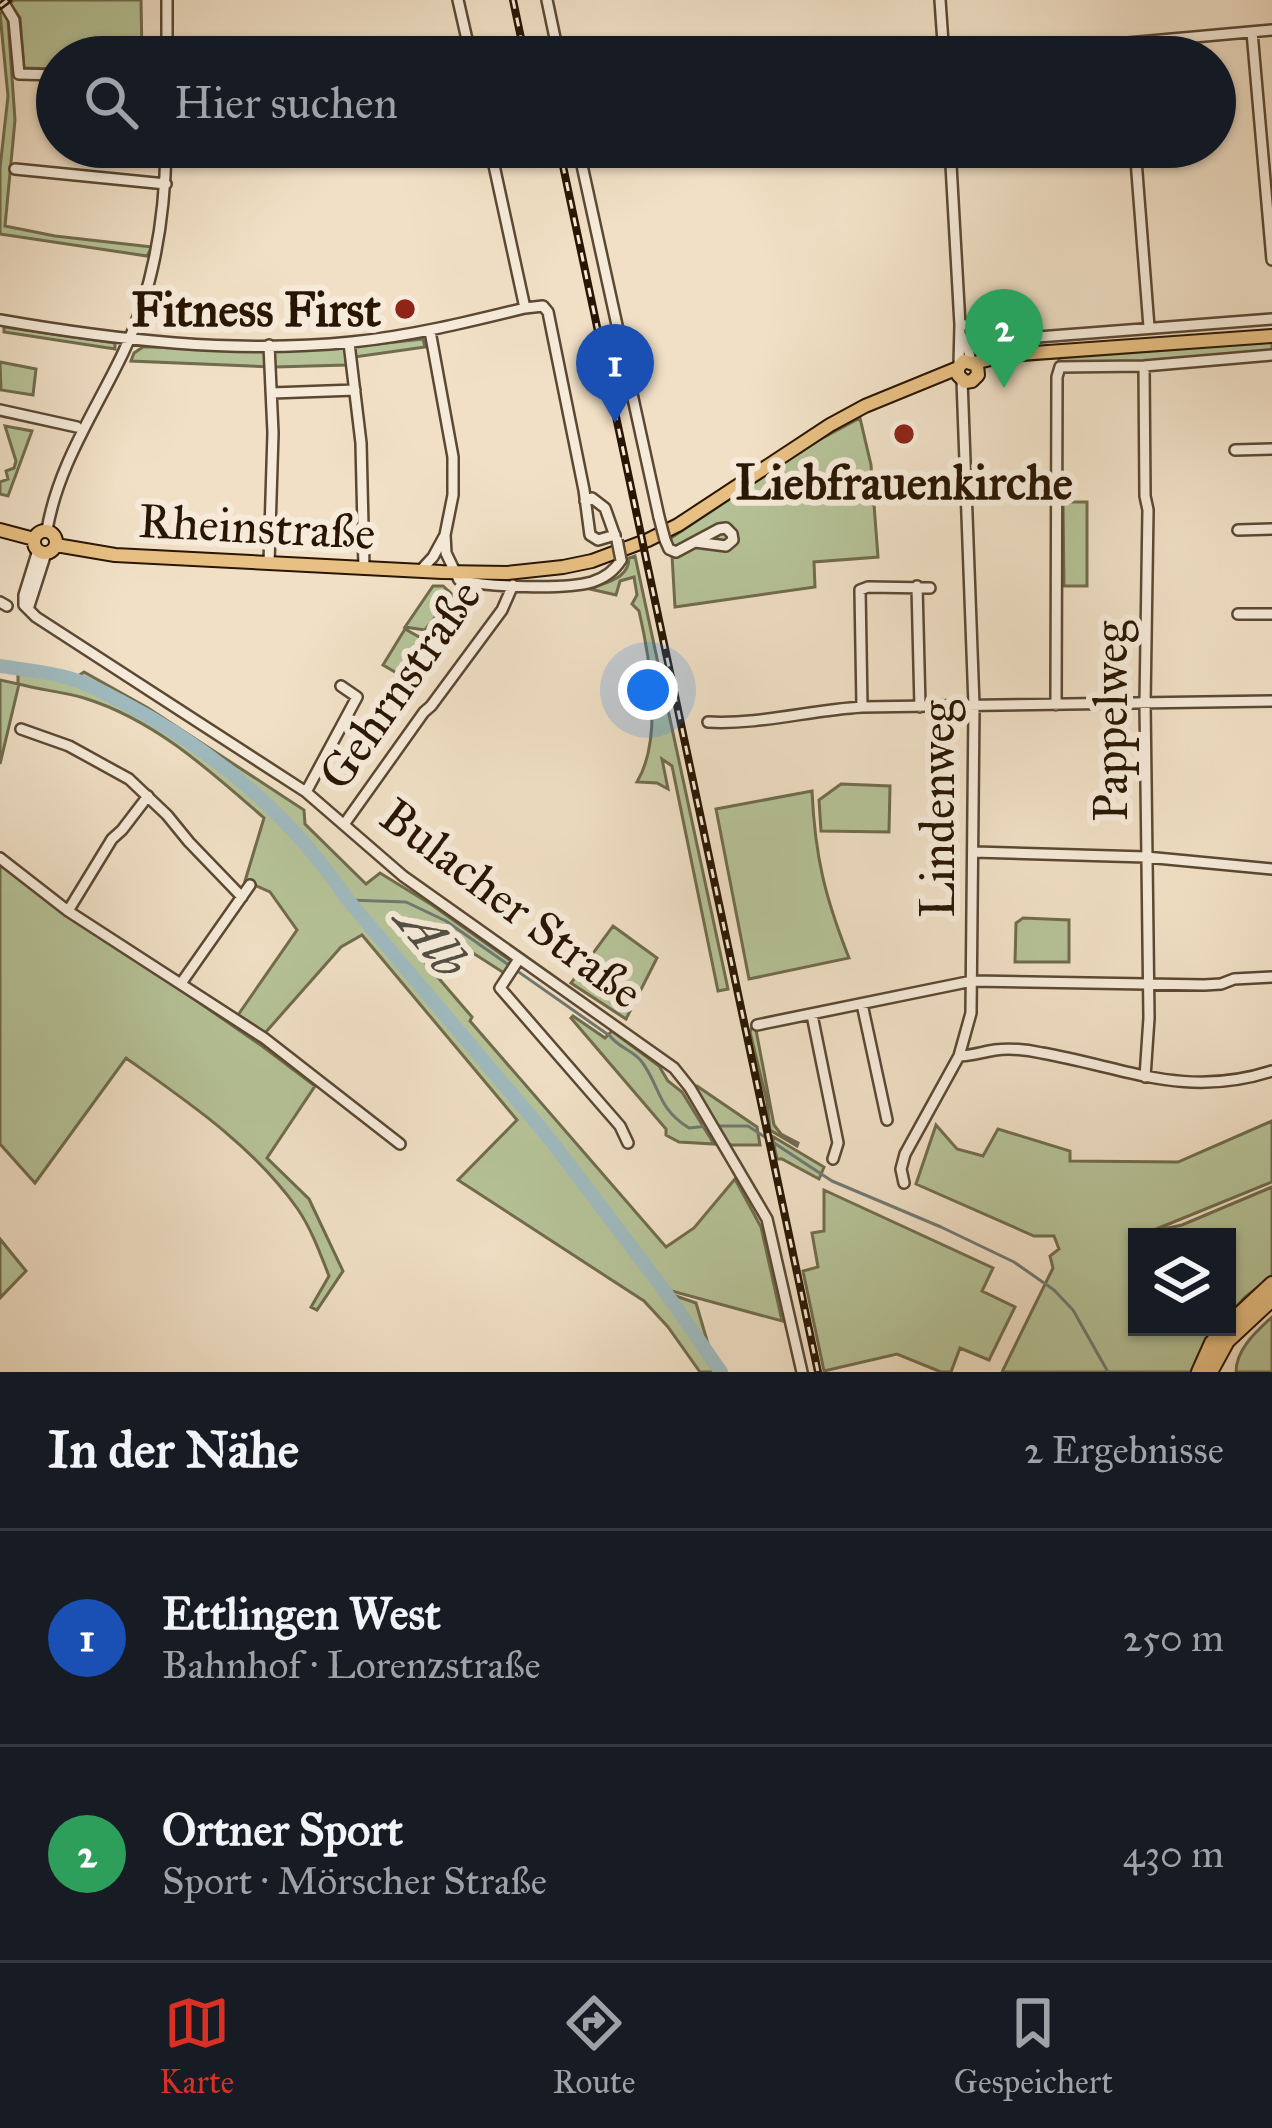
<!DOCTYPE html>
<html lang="de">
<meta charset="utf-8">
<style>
body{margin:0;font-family:"IM FELL Great Primer",serif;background:#242831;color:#f1f3f6}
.controls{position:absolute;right:36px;bottom:36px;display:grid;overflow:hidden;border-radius:0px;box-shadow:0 3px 9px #0004}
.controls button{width:108px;height:108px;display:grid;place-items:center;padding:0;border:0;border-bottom:3px solid #363941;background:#171b24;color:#f1f3f6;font:60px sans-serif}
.you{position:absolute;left:648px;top:690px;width:42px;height:42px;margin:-30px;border:9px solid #fff;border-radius:50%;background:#1a73e8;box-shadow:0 0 0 18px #1a73e833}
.badge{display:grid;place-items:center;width:78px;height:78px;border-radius:50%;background:#d93025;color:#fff;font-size:39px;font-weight:700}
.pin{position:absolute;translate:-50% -99px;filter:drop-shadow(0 3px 6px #0008)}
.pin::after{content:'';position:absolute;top:63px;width:42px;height:36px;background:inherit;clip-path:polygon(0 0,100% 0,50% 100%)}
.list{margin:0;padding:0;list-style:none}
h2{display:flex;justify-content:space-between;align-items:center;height:156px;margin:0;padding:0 48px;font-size:51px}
h2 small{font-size:39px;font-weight:400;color:#9ea1a6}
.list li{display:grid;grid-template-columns:78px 1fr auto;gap:36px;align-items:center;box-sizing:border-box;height:216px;padding:0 48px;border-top:3px solid #363941}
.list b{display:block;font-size:45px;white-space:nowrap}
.list p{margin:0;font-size:39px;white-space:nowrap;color:#9ea1a6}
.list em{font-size:39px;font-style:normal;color:#9ea1a6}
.icon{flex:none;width:66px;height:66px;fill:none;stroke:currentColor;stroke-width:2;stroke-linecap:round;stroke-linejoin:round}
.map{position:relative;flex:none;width:1272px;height:1372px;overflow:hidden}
.search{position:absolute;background:#171b24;box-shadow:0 3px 9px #0004;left:36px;right:36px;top:36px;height:132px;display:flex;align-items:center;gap:30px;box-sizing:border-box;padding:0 42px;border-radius:66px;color:#9ea1a6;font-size:45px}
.sheet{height:588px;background:#171b24}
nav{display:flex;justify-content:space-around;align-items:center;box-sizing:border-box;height:168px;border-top:3px solid #363941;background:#171b24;font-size:33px;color:#9ea1a6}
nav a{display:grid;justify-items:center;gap:6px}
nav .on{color:#d93025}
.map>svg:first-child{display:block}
.green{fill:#b6c398;stroke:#706c4d;stroke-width:3}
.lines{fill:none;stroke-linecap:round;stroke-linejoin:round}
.stream{stroke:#707873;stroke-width:3}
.river{stroke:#9fbabf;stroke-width:14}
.minor-casing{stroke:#5b4833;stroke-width:14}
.major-casing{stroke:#291602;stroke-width:16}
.highway-casing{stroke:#291602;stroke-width:18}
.minor{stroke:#f6ebda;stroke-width:9}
.major{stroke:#e8c083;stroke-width:12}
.highway{stroke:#e8c083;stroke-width:14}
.rail-casing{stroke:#291602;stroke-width:8}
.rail{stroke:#f6ebda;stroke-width:3;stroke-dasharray:9;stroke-linecap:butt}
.minor-bridge-casing{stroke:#5b4833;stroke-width:14;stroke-linecap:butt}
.minor-bridge{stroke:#f6ebda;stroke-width:9}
.poi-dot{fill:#8f2418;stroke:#f6ebda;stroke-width:4.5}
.labels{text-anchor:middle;stroke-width:12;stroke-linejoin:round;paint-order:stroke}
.poi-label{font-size:48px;font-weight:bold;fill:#291602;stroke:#f6ebda;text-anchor:end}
.street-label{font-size:48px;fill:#291602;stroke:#f6ebda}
.water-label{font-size:51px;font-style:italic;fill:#524f44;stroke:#f6ebda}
</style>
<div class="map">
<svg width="1272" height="1372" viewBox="0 0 1272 1372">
<rect width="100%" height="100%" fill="#f1e0c6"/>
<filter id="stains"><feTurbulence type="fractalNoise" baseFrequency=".00167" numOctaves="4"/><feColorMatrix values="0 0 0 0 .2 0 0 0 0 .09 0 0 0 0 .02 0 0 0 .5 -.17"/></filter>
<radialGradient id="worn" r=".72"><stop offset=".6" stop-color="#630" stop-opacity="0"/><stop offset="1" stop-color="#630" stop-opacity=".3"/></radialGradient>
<path class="green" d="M14,0H141L142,57H57V69L24,68L20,18L10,3Z
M3,11L8,20L15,120L5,226L55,236L152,247L147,256L0,234V168L8,96L0,14Z
M4,327L115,343V349L4,332Z
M423,339L425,347L347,358V365L274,367L131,361L134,353L143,347H350Z
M1272,340V351L1140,362L1059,363V357Z
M0,362L36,369L33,395L1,390Z
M860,418L871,465L878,557L814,562L815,587L675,607L671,538L817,441Z
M5,426L32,431L8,496L0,494V482L8,479L6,471L14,468L16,461Z
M1063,502H1087V586H1064Z
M635,556L728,989L718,991L672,766L662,759L668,789L657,783L637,782C663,739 650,658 639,611L632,604L637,595L634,577L620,581L616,595L590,589C606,582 629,579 629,558Z
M433,586H443L453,595L425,630L405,627Z
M405,629L421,638L400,675L383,665Z
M18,672L72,680L84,672L148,708L304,810L305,824L366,884L380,873L432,905L511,961L504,973L431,926L409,919L398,931L472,1017L470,1021L666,1247L694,1228L735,1179L761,1227L782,1321L672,1291L673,1295L696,1303L713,1361L719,1372H700L668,1327L644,1301L458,1180L517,1120L362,935L341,947L265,1033L238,1015L297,930L270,892L245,881L264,818C209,770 155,720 84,698C64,692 40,690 19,684L0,764V680L18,684Z
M841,784L890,786L889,832L821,831L819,800Z
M812,791C815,857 825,897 849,958L749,979L716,809Z
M0,865L262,1046L315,1086L267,1158L309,1199L343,1271L317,1310L311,1307L329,1276C320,1253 311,1228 297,1208C252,1145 188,1102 126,1058L35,1183L0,1144Z
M1023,918L1069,920V962H1015L1016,923Z
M613,926L657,958L626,1019L571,983Z
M573,1016L605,1038L612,1031L659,1066L668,1081L682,1092L714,1144L679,1142L666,1135V1129L571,1018Z
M752,1027L756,1030L774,1125L781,1134L798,1143L797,1146L770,1130L767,1102L750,1032Z
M697,1086L757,1127L760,1145H729L695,1087Z
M1272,1121V1182L1149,1232L1182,1225L1272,1187V1276L1245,1297L1227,1317V1237H1137V1327H1218L1197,1359L1192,1372H1002L1053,1268L1050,1256L1059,1249L1054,1236H1034L916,1184L936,1125L957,1149L983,1156L998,1129L1070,1151V1161L1178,1162Z
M772,1136L824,1167L819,1179L782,1159H777Z
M824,1190L993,1268L982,1291L1015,1307L989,1360L960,1348L951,1372H941L897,1354L824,1371L803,1271L818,1267L812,1233L824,1231Z
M0,1239L26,1271L0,1298Z
M1272,1317V1372H1236C1236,1349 1256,1332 1272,1317Z"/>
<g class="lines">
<path class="stream" d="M348,900L406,902L446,921L610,1036C619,1048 633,1050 642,1062C661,1088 657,1108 689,1128L708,1126
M717,1126H748L832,1181L941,1227L1014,1262L1054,1290L1073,1310L1108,1372"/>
<path class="river" d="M0,666C24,670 50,672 72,679C90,684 106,694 122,702C213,749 291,816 348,900L549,1138L664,1290L721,1372"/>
<defs>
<path id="minor" d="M2,0L14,20L19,74L57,75
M458,0L471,57
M547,0L559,57
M940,0L944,57
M1252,32L1272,260
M167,57V0
M972,57L1272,30
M490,147L525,308L543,306L548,312L584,490L590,535L598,540L615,535
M578,147L659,517
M950,147L960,325L959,365
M1135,147L1149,327
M15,169L166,184
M0,320C115,340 234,354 352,342C411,336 468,322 525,308
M960,325L998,324L1020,334L1038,337L1272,319
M430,331L453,457V495L445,535L446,553L459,580C488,587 564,590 592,582C604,578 615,570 621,560
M960,334L967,345L971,361
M349,343L361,443L364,568
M1144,366L1145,496L1148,510L1145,703L1149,1018L1145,1077
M272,393L355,390
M0,410L77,427
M1235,450L1272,449
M585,501L592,498L605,508L615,536
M47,530C58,465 95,412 123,353C154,289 165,217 166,147
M1238,530L1272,529
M665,540L669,549L676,552L719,529L726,528L732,534L733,540L726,546L695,542
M269,563L273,433L269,345
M421,570L433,557L445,535
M917,586L920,707
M0,602L7,606
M28,609L36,617L306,792L403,876L674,1068L690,1088L767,1219L802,1372
M28,609L24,605V595L38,550
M28,609L46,553
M1238,614H1272
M1056,705L1057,377L1060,367L1144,366L1272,355
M862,707L860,590L868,587L930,588
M708,722C758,725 811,710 862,707L1272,701
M21,729L69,746L129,779L167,815L189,842L242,897
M306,792L357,697L341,686
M345,823L424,712L431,706L502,610L513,585
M974,852L1146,857L1272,869
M0,858L68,911L264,1038L400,1144
M68,911L112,839L122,830L148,796
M519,959L500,988L620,1126L628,1143
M182,982L250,885
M862,1004L887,1120
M812,1015L838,1143L833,1159
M757,1025L972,981L1204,985L1221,984L1234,979L1272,977
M959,1056C972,1056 982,1052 995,1050C1010,1048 1028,1050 1042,1053C1127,1068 1185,1099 1272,1071
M904,1183L901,1169L905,1154L959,1056L971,1013L974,705L962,380"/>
<path id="major" d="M974,363L1007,355L1272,336
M0,530L34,539
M34 542a11 11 0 1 1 22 0a11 11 0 1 1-22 0Z
M56,545L115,555L442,572L507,573L563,567L592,561L648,540L678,525L830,425L865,406L958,368L964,361L977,365L978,375L972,381L965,382L958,375V368"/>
<path id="highway" d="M1227,1326L1272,1284
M1199,1372L1212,1343L1226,1327
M1210,1372L1227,1341L1272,1299"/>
</defs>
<use href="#minor" class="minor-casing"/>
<use href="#major" class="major-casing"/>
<use href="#highway" class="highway-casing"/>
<use href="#minor" class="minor"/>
<use href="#major" class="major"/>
<use href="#highway" class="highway"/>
<defs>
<path id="rail" d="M513,0L525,57
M0,6L8,0
M559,147L818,1372"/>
</defs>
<use href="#rail" class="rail-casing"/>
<use href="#rail" class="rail"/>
<defs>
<path id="minor-bridge" d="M659,517L665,540
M617,540L621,560"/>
</defs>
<use href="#minor-bridge" class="minor-bridge-casing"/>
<use href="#minor-bridge" class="minor-bridge"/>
</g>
<g class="poi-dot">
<circle cx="405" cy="309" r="12"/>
<circle cx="904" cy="434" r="12"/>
</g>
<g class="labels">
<g class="poi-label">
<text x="381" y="326">Fitness First</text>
<text x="904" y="499" text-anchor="middle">Liebfrauenkirche</text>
</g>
<g class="street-label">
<text transform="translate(257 526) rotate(3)" y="17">Rheinstraße</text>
<text transform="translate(399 684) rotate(-55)" y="17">Gehrnstraße</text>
<text transform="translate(1110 721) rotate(-90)" y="17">Pappelweg</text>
<text transform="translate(937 809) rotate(-90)" y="17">Lindenweg</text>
<text transform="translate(512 903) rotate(37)" y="17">Bulacher Straße</text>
</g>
<g class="water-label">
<text transform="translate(433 940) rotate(50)" y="18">Alb</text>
</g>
</g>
<rect width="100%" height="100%" filter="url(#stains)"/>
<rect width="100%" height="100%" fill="url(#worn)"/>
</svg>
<div class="controls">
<button><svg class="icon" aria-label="layers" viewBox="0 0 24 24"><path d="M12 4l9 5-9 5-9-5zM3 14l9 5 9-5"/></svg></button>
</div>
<div class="you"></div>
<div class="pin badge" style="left:615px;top:423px;background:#1a4fb4">1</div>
<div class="pin badge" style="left:1004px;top:388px;background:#2e9e5b">2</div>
<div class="search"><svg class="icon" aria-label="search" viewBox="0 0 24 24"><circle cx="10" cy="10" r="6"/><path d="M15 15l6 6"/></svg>Hier suchen</div>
</div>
<section class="sheet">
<h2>In der Nähe<small>2 Ergebnisse</small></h2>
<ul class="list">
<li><span class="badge" style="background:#1a4fb4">1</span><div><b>Ettlingen West</b><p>Bahnhof · Lorenzstraße</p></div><em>250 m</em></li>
<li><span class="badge" style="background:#2e9e5b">2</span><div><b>Ortner Sport</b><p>Sport · Mörscher Straße</p></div><em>430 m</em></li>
</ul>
</section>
<nav>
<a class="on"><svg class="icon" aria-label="map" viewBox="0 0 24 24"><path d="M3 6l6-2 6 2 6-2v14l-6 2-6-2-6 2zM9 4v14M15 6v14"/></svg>Karte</a>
<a><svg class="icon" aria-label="directions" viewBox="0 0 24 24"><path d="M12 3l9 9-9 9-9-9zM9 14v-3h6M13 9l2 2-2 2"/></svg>Route</a>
<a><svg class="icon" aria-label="saved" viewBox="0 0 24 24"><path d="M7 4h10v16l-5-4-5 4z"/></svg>Gespeichert</a>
</nav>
